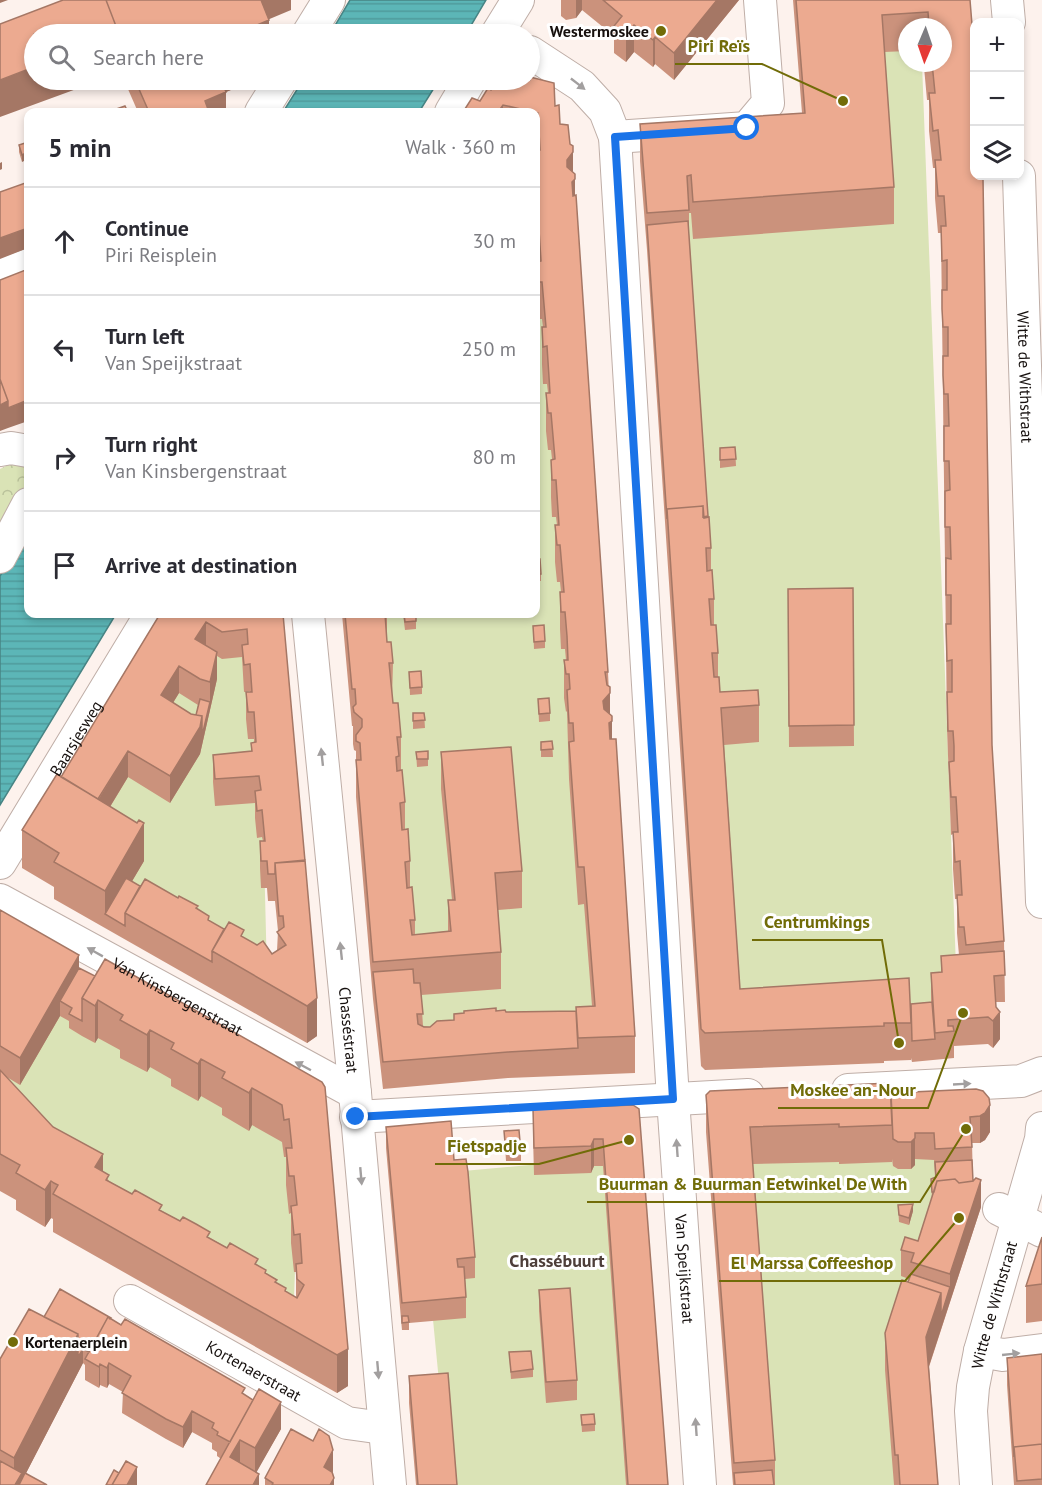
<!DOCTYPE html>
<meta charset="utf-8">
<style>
body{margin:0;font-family:"PT Sans",sans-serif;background:#f2f2f3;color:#2b2b33}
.controls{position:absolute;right:18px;top:18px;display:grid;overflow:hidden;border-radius:12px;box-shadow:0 3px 9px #0003}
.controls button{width:54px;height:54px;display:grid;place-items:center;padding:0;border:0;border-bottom:2px solid #e1e1e2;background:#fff;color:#2b2b33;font:30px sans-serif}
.compass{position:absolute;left:898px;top:18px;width:54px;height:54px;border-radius:50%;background:#fff;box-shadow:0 3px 9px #0003;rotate:182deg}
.stop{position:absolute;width:18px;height:18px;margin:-14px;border:4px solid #1a73e8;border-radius:50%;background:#fff}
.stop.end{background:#1a73e8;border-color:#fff;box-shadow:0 2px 6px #0008}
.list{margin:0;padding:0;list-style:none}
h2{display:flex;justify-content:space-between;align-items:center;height:78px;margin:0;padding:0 24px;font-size:26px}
h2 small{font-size:20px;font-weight:400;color:#7c7c81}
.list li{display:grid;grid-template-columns:39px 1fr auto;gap:18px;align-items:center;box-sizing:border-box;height:108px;padding:0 24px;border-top:2px solid #e1e1e2}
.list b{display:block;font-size:22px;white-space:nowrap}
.list p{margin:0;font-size:20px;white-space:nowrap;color:#7c7c81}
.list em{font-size:20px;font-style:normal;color:#7c7c81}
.icon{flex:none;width:33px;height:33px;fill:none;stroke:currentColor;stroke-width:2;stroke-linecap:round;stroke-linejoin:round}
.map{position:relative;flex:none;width:1042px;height:1485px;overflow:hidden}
.search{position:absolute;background:#fff;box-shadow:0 3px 9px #0003;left:24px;top:24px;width:516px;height:66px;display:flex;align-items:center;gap:15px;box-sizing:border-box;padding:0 21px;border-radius:33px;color:#7c7c81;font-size:22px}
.panel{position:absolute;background:#fff;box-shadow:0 3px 9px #0003;left:24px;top:108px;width:516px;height:510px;border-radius:12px}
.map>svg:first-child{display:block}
.green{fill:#dae3b6}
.park{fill:url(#park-crowns)}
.water{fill:url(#water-rules);stroke:#478484;stroke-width:1.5}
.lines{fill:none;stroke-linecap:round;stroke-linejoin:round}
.minor-casing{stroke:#bfaea7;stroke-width:34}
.minor{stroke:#fff;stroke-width:32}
.wall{fill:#cb927c;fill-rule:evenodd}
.shaded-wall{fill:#a57765}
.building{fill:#ecaa90;stroke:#a57765;stroke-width:1.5}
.oneway{fill:#a29f9f}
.route{stroke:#1a73e8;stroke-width:8}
.poi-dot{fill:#716c08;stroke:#fff;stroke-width:2}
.labels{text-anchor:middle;stroke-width:6;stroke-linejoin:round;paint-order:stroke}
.poi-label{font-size:16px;font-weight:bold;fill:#16100e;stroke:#fff;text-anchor:end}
.street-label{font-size:16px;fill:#16100e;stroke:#fff}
.neighbourhood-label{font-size:18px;font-weight:bold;fill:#4d3e39;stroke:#fff}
.leader{fill:none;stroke:#716c08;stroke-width:2}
.callout-dot{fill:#716c08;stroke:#fff;stroke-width:2}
.callout-label{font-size:18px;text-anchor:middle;font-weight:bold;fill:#716c08;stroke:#fff;stroke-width:6;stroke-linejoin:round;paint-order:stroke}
</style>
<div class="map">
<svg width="1042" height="1485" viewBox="0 0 1042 1485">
<defs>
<pattern id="park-crowns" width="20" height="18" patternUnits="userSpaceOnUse" patternTransform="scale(1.5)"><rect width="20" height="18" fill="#dae3b6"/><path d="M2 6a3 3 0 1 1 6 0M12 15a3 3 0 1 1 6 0" fill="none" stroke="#bac29b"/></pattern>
<pattern id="water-rules" width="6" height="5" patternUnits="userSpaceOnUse" patternTransform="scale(1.5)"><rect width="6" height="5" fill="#5cb6b7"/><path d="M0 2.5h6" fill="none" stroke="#4f9b9c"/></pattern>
</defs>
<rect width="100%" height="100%" fill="#fdf2ed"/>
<path class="green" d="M826,0L907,27V63H922L958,1020L730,1054L668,218L837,163Z
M536,225L598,1027L416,1039L377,614H536Z
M210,614H258L267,974L71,861Z
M17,984L300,1126L294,1299L108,1206L0,1110V1007Z
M954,1137L901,1339L912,1485H762L737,1160Z
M628,1156L649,1485H449L419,1175Z"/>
<path class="park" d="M14,462L28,466V481L0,523V469Z"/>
<path class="water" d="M350,0H486L466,34H330Z
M303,80H439L419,112H283Z
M28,529V614H116L0,805V576Z"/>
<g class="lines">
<defs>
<g id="minor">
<path d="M1007,0L1009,22"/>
<path d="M308,34L329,0"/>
<path d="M497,34L518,0"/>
<path id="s1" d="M530,52L582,86L605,111L615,137L673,1099L700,1485"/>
<path d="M261,112L281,80"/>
<path d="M451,112L470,80"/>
<path d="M615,137L747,128L768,103L760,0"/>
<path id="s2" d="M1019,176L1042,902"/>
<path d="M0,275L28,265"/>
<path d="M0,450L11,448L28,451"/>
<path d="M0,557L28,504"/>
<path id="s3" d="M308,614L355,1093L390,1485"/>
<path id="s4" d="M0,863L151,614"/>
<path id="s5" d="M0,900L355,1093"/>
<path d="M848,1090L1021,1081L1042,1073"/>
<path d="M356,1117L748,1095"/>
<path d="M999,1209L1042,1231"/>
<path id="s6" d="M130,1301L347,1423L383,1428"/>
<path d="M980,1351L1003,1355L1042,1350"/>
<path id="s7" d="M976,1485L971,1411L973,1387L980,1351L1041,1139L1042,1128"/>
</g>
</defs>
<use href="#minor" class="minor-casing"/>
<use href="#minor" class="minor"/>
</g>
<path class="wall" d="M561,0H739L674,80L655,64L653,67L634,52L626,62L614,53V36L582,10L576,18L566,20L561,16Z
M793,0H970L992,745L1004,941L1005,1002H995L1000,1039L993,1048L988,1044L954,1046V1058L912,1062L911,1058V1060L884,1061V1063L705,1070L701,1066L647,250L640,161V124L802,113ZM907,27H943V63H924V67L927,100H929V131L933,168H935V198L938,233H941L947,729L951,835L953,834V869L955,899H957V933L959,955L941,956V972L931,973V1002L911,1004L740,989L724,745L759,742V705L720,692L718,677V653L714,625V599L711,570V548L708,518L689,233V213H691L693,239L894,224V187L884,52L907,51Z
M124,80H248V83L226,92V112H138Z
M491,90L555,106L560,124L570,144L575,195L608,672L610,714L635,1036V1073L508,1078L383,1089L373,999L356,797V751L354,750L353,744V726H352L342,614H387V642L393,663L392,700L401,737V771L405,802V829L410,861V888L415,920V935L448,931V900H452L441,789V752L522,871V908L498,910L501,952V989L421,995L423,1026L430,1027L454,1020V1014L496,1011L506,1012L576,1011L592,1006L584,904L578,905L569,779L567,711L566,712L564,698V660H566L565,649H561L560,629V592H561L560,582H557L555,562V525H557L556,517H552L551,497V460L552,459L551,450H548L546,431V393H548L547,384H543L542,364V327H543L542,319H539L537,299V262H539L538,251H536V150H537H536V112H463L480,101Z
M28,142L22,162L19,152V145Z
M735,447L736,466L720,468V448Z
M536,559L541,574V581H536Z
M853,588L854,746L789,747L788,589Z
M160,614H283L317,1036L307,1043L54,899V887L22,868V830L61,777ZM217,656L222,659L242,657L244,692L250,691V692H246V719L248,739H254V743H251V751L213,755V782L215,806L255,803V818L257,838L262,837L263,841H260V868L261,888H267L268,901H275L278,931L277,951L272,954L244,938L224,929L209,921L198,909L140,886L132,881L144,861L110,807L128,777L170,803L200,754L217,679ZM179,693L198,705L196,715L191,714L173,703Z
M403,614H416V629L405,630Z
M533,626L545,641V648L534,649Z
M409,672L422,687V694L410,695Z
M538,699L550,713V721L539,722Z
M413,713H424L425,728L413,729Z
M552,741L553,757H541V742Z
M416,752L428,759V766L417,767Z
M0,910L79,968L95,976L322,1082L348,1386L337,1393L53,1232V1219L51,1218L45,1227L16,1210V1200L0,1191ZM60,1016L69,1021V1028L82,1036L95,1043L98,1038L120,1050V1058L147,1072L150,1067L171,1079V1086L198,1101L201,1096L222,1108V1115L249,1131L252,1125L282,1142L284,1157H286V1185L289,1214L291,1213V1243L294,1272H296V1298L286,1292L258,1265L109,1181L103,1172L53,1127L5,1076L20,1085Z
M976,1089L990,1132L985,1140L980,1143H972L973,1181L981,1207L929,1367L938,1485H894L885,1370V1333L909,1279L901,1276V1250L918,1241L932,1198L931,1179L935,1177L934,1160L915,1159V1165L911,1169H898L893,1166L892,1159V1162L839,1164V1162L753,1164L775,1460V1485H733L706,1132V1095L891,1093Z
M633,1105L668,1485H626L603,1166H594L591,1173L534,1175L533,1136V1109Z
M386,1127L454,1160L475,1257V1278L465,1279L466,1297V1318L409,1323V1330H402L386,1148Z
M504,1131L521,1153V1161H506Z
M898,1205L913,1211L909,1225L899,1222Z
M1042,1237V1321L1026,1323V1286Z
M539,1290L577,1380V1400L546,1403L539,1311Z
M44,1317L111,1319L245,1395L281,1429L256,1472L259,1485L217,1456V1452L212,1449V1443L192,1432L183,1448L166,1439L122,1413L123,1392L109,1384L107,1388L100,1385L99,1388L85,1380V1365L83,1363L26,1473L0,1485V1359Z
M509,1352L533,1369V1377L511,1379Z
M1042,1354V1485H1014L1007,1385V1358Z
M409,1376L457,1485H416L409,1403Z
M581,1415L595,1424V1431L582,1432Z
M333,1471V1472L334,1485H265V1478Z"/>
<path class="shaded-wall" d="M0,0H8L0,3Z
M260,0H291V10L260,23Z
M576,0H582V10L576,18Z
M717,0H739L674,80V53Z
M269,20V34H238V33Z
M634,25V52L626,62V35Z
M655,37V64L653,67V40Z
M34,67V80H101L0,117V80Z
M216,80H248V83L216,96Z
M226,92V112H205V101Z
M503,105V112H498Z
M28,152V159L22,162V155Z
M573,152V181L575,179V216L567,197V160Z
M2,162V169L0,170V163Z
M28,228V248L0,259V238Z
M28,400V421L8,428V408Z
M8,401V428L0,431V405Z
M206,622V649L195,639Z
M217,652V679L200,754L170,803V776L210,702V682Z
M179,666V693L161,722V695Z
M610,693V723L612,721V758L603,739V701Z
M128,751V777L94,833V807Z
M144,823V861L111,917L105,914V891Z
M79,955V982L60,1001V1016L20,1085V1058Z
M317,998V1036L307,1043V1006Z
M98,1000V1038L95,1043V1006Z
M1000,1012V1039L993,1048V1021Z
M150,1030V1067L147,1072V1035Z
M201,1059V1096L198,1101V1064Z
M252,1088V1125L249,1131V1093Z
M990,1105V1132L985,1140L980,1143V1116Z
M915,1138V1165L911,1169V1142Z
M594,1139V1166L591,1173V1146Z
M103,1154V1191L95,1167Z
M981,1180V1207L926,1375V1337L941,1293L950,1287V1274Z
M51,1181V1218L45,1227V1190Z
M913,1204V1211L909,1225V1218Z
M78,1334L83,1349V1363L22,1481V1485H14V1458Z
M348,1349V1386L337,1393V1355Z
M109,1363V1384L107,1388V1368Z
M100,1364V1385L99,1388V1367Z
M281,1402V1429L255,1475V1448Z
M192,1411V1432L183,1448V1427Z
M240,1440V1467L230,1457Z
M333,1450V1471L326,1485L324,1467Z
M137,1467V1485H127Z
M259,1474V1485H253Z
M334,1478V1485H330Z"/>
<path class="building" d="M63,0H106L119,34H34V67L0,80V24Z
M106,0H261L269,20L238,33V34H119Z
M603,0H717L674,53L655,37L653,40L634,25L626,35L614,26L622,16Z
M796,0H970L975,62V176H983V179L992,745L1004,941L966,945L964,927H959L957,895H962L960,861L955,862L953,832H958L956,797H951L949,762L954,761V746L953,731H948L947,692H952V660L947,661L946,624H951V595H946V558L951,559L950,527H945V491L950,490L949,461H944V426H949L948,394H944L943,375V356H948V327H943L942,309V290H947V260L942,261L941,226H946L944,196H938L935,160H941L938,130L933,131L929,93H935L932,63H943V27H929L928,12L882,15L894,187L693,202L691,175L687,176L689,210L647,213L640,124L805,113Z
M530,77L554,83L555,106L559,105L560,124L568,125L570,144L573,146V152L567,160V167L575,174V179L572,182L573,196L576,195L608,672H605L607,685L610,687V693L603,701L604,709L612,716V721L609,723L610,739H616L635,1036L578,1038L576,1007L595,1006L584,867H578L569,742L574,741L573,723H569L567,690L570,689L569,674H566L564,660H568L567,636L565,612H561L560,592H564L562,568L560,545H557L555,525H559L556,480H552L551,460L555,459L551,413H548L546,393H550L547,346L543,347L542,327H546L542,282H539L537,262L541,261L538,214H536V198H537L536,184V150H540L538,113L503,105L498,112H463L472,98L480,101L488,88L491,90L497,80H530Z
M135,80H221L226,92L205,101L209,112H149Z
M125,106L128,112H108Z
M28,142V152L22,155L19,145Z
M28,182V228L0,238V192Z
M688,221L708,516L703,517V506L667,509V519L647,225Z
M28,269V400L8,408V401L0,379V280Z
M0,379L8,401L0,405Z
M735,447L736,459L720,460V448Z
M703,506L704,518L709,517L711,548H706L707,571L712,570L714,599H709L711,625H716L718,653H712L714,677H719L720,692L758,690L759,705L721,708L740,989L909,978L911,1023H884V1026L705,1033L701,1029L667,509Z
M536,559H540L541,574H536Z
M853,588L854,725L789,726L788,589Z
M160,614H283L305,861L275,863V874H268L267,861H261L260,841H265L262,810L257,811L255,791L261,790L259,776L215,779L213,755L252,751L251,743L256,742L254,712H248L246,692H252L250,664L244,665L242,645L248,644L247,629L222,632L206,622L195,639L217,652L210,682L200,679L179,666L161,695L191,714L202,716L200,727L170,776L128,751L98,799L61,777Z
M345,614H385L387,642H391L393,663H389L393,703H398L401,737H397L399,756L396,757L397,771L402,770L405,802L400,803L402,830L408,829L410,861L405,862L407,888L412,887L415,920H410L412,935L451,931L448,900H455L441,752L511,747L522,871L495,873L501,952L373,962L356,760H361L360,743L356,741V735L362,727V719L354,712L353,707L356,704L355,689H352Z
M404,614H416V621L405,622Z
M544,625L545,641L534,642L533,626Z
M421,671L422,687L410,688L409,672Z
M549,698L550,713L539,714L538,699Z
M200,699L210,702L202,736V716L196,715Z
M413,713H424L425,720L413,721Z
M552,741L553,749L541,750V742Z
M428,751V759H417L416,752Z
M57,774L137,823L139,820L144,823L105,891L54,862L59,853L22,830Z
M305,860L317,998L307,1006L212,951L229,922L244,930L241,936L257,945L263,941L272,954L286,945L277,932L284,927L283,916H279L275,863Z
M126,878L140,886L125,913V926L105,914Z
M145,879L178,898L179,896L198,906L196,908L209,916L208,920L224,929L212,951V962L125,913Z
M0,910L79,955L20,1058L0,1046Z
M1004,951L1005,975L994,976L996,1007L1000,1012L993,1021L988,1017L948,1020V1026H953L954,1031L935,1033L931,973L942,972L941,956Z
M105,959L322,1082L325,1087L348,1349L337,1355L53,1194L58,1185L54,1183L51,1181L45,1190L16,1173L20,1165L0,1154V1070L53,1127L103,1154L95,1167L109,1175L106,1180L132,1194L135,1190L162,1205L159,1210L180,1221L183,1217L196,1224L210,1232L207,1237L227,1248L230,1243L258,1259L255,1264L266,1270L265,1273L277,1280L275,1282L286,1288L285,1291L297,1298L304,1285L297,1279L296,1264L302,1263L300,1234L294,1235L291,1206L297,1205L294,1176H289L286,1148H292L289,1119L284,1120L282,1105L252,1088L249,1093L222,1078L225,1072L201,1059L198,1064L171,1049L174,1043L150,1030L147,1035L120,1020L123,1015L98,1000L95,1006L82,998Z
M79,968L95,976L82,998V1021L69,1014L72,1008L60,1001Z
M413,969L414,983H420L423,1014H417L418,1024L424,1027H430L437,1021L454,1020V1014L464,1013V1011L496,1008V1011L505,1010L506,1012L576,1011L578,1048L508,1052L383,1062L373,972Z
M932,1002L935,1039L912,1041L911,1004Z
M890,1083L892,1125L839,1127V1124L750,1127L775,1460L734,1463L706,1095L710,1091Z
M976,1089L983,1091L989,1098L990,1105L985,1113L980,1116L970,1117L972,1147L935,1149L934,1133H915V1138L911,1142H898L893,1139L891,1093Z
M633,1105L639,1109L668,1485H628L603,1139H594L591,1146L534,1148L533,1109Z
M451,1121L454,1160L466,1159L468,1172L475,1257L457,1259L458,1267H464L466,1297L402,1303L386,1127Z
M519,1130L521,1153L506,1154L504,1131Z
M972,1160L973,1181L959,1183L955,1179L937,1181L934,1192H932L931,1179L936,1177L935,1162Z
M976,1178L981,1180L950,1274L911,1262L914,1253L901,1250L905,1237L918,1241L937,1181L955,1179L959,1183L973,1181Z
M913,1204L909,1218L899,1215L898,1205Z
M1042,1237V1284L1026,1286Z
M911,1274L950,1287L941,1316V1293L908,1282Z
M902,1280L941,1293L926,1337L938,1485H900L898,1455H895L885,1333Z
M570,1288L577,1380L546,1382L539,1290Z
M60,1289L111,1318L110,1319L108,1317L89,1352L83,1349L78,1357V1334L44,1317Z
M29,1309L78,1334L14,1458L0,1450V1359Z
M402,1316H408L409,1322L402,1323Z
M108,1317L121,1325L125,1319L245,1388L242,1393L253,1400L230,1442L217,1435L218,1432L212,1428L214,1423L192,1411L183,1427L166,1419L122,1393L131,1376L109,1363L107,1368L100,1364L99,1367L85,1359Z
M531,1351L533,1369L511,1372L509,1352Z
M1042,1354V1444L1014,1447V1457L1007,1358Z
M448,1373L457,1485H418L409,1376Z
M259,1389L281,1402L255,1448L240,1440L230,1457L259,1474L253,1485H206Z
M594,1414L595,1424L582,1425L581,1415Z
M291,1429L313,1441L319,1429L329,1436L333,1450L324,1467L332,1472L334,1478L330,1485H272L273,1483L265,1478Z
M1042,1444V1479L1017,1481L1014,1447Z
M0,1461L22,1473L15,1485H0Z
M126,1461L137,1467L127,1485H112Z
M114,1470L119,1473L112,1485H106Z
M772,1470L774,1485H735L734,1473Z
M25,1473L47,1485H19Z"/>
<defs><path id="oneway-solid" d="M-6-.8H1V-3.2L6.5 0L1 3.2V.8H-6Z" transform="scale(1.5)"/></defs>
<g class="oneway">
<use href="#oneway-solid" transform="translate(578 84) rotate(38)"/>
<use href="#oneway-solid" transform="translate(322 757) rotate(-96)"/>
<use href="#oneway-solid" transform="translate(341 951) rotate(-96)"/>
<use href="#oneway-solid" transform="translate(95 952) rotate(-151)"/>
<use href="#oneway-solid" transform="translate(303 1066) rotate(-152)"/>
<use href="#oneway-solid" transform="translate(962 1084) rotate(-3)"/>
<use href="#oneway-solid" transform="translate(677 1148) rotate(-94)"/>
<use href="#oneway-solid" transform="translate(361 1176) rotate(85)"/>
<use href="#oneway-solid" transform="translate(1011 1354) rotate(-6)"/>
<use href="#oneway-solid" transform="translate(378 1370) rotate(85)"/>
<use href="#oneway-solid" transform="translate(696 1427) rotate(-94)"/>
</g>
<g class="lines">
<path class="route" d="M356,1117L673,1099L615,137L747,128"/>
</g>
<g class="poi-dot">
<circle cx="661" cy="31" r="6"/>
<circle cx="13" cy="1342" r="6"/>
</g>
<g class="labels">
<g class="poi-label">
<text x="649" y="37">Westermoskee</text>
<text x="25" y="1348" text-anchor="start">Kortenaerplein</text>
</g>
<g class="street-label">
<text dy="6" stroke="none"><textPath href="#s2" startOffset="201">Witte de Withstraat</textPath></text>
<text dy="6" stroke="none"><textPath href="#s4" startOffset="146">Baarsjesweg</textPath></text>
<text dy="6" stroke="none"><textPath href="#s5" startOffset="202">Van Kinsbergenstraat</textPath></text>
<text dy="6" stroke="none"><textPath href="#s3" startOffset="418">Chasséstraat</textPath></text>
<text dy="6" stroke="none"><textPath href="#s1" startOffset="1258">Van Speijkstraat</textPath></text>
<text dy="6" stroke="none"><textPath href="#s7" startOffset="183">Witte de Withstraat</textPath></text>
<text dy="6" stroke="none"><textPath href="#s6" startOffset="142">Kortenaerstraat</textPath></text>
</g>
<g class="neighbourhood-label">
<text x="557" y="1267">Chassébuurt</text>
</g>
</g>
<path class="leader" d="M843 101L762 64H675M899 1043L882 940H752M963 1013L928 1108H778M629 1140L539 1164H435M966 1129L920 1202H587M959 1218L905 1281H719"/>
<g class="callout-dot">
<circle cx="843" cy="101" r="6"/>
<circle cx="899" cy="1043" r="6"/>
<circle cx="963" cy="1013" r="6"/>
<circle cx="629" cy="1140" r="6"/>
<circle cx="966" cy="1129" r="6"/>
<circle cx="959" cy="1218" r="6"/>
</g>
<g class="callout-label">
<text x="719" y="52">Piri Reïs</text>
<text x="817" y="928">Centrumkings</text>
<text x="853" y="1096">Moskee an-Nour</text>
<text x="487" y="1152">Fietspadje</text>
<text x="753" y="1190">Buurman &amp; Buurman Eetwinkel De With</text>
<text x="812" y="1269">El Marssa Coffeeshop</text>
</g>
</svg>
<div class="controls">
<button>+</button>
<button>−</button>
<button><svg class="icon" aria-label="layers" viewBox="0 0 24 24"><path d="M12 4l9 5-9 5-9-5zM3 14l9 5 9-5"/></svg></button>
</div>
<svg class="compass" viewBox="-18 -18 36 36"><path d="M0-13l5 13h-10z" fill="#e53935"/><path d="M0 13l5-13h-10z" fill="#7c7c81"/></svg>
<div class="stop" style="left:747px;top:128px"></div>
<div class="stop end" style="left:356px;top:1117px"></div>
<div class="search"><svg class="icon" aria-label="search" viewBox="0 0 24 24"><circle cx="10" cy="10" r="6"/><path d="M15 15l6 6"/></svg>Search here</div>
<section class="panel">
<h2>5 min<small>Walk · 360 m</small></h2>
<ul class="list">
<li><svg class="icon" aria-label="ahead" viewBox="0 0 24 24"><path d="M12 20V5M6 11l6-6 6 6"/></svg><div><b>Continue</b><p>Piri Reisplein</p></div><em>30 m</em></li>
<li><svg class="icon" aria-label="left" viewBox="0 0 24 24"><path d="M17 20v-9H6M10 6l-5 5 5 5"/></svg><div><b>Turn left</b><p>Van Speijkstraat</p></div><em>250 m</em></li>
<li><svg class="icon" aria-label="right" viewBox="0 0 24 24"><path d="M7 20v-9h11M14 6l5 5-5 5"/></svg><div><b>Turn right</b><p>Van Kinsbergenstraat</p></div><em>80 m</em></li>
<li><svg class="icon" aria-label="arrive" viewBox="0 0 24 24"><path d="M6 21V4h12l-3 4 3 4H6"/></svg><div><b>Arrive at destination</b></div></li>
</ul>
</section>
</div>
